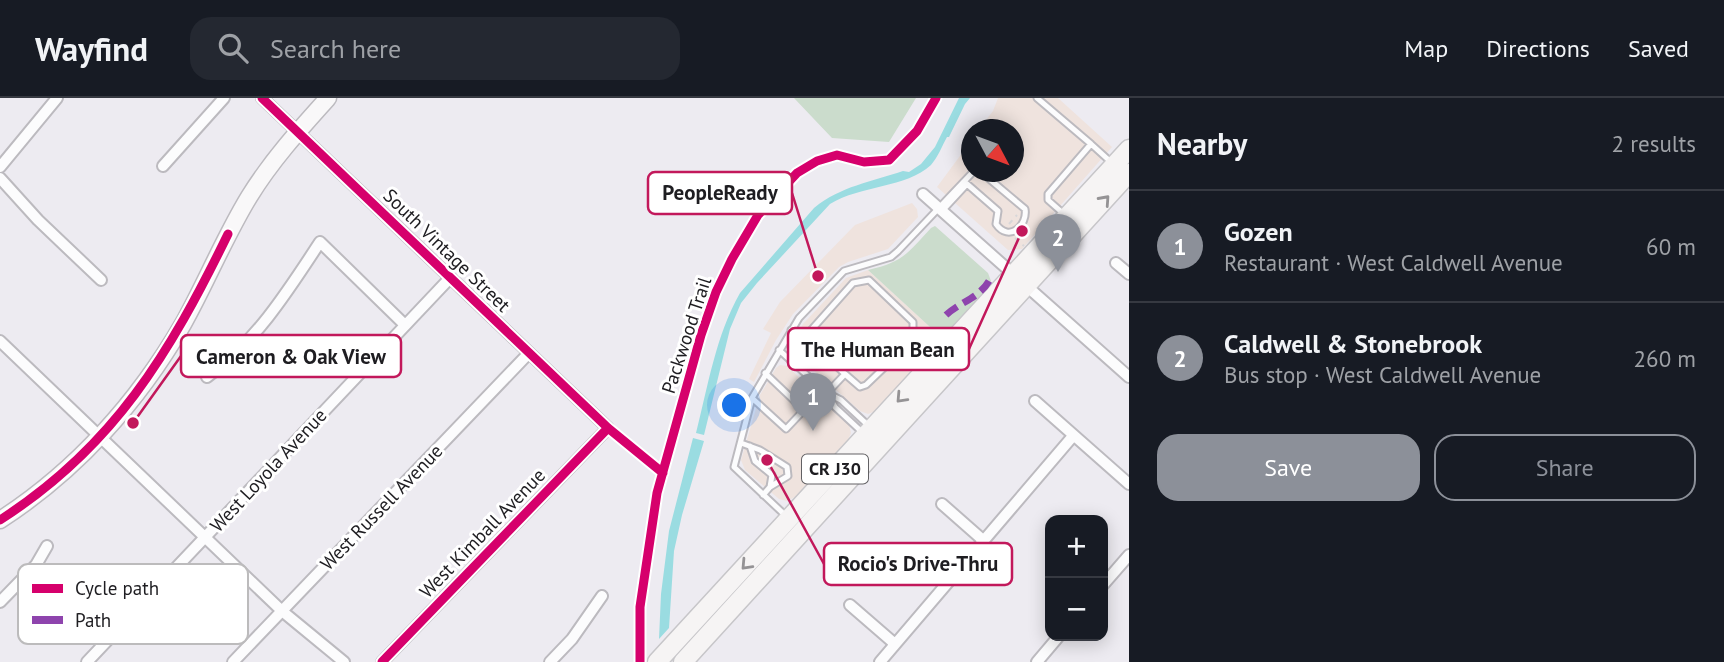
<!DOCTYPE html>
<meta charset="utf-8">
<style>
body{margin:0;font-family:"PT Sans",sans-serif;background:#242831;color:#f1f3f6}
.controls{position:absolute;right:21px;bottom:21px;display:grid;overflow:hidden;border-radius:14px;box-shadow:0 4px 18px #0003}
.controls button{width:63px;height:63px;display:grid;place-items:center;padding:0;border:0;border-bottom:2px solid #363941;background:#171b24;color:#f1f3f6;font:35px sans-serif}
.compass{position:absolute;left:961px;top:21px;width:63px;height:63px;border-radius:50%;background:#171b24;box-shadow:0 4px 18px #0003;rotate:131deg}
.you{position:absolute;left:735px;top:308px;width:24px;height:24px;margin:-18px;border:5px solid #fff;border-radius:50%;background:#1a73e8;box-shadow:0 0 0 10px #1a73e833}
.badge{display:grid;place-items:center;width:46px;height:46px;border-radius:50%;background:#8c9099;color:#fff;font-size:23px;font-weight:700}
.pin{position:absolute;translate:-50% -58px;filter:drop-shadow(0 2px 4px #0008)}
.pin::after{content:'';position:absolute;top:37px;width:24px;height:21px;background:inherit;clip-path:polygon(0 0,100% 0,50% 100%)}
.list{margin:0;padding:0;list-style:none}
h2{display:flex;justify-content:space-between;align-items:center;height:91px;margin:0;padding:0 28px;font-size:30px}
h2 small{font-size:23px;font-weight:400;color:#9ea1a6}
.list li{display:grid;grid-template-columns:46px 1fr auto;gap:21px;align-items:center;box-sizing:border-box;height:112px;padding:0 28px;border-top:2px solid #363941}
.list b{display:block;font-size:26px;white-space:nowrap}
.list p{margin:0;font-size:23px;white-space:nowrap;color:#9ea1a6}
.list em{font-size:23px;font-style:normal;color:#9ea1a6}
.actions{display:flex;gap:14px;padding:21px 28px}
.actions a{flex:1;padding:16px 0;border:2px solid #8c9099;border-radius:21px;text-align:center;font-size:24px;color:#8c9099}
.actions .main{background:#8c9099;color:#fff}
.icon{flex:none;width:38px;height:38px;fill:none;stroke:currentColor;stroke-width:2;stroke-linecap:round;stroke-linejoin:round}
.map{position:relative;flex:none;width:1129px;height:564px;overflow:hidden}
header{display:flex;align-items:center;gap:42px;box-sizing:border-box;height:98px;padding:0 35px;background:#171b24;border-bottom:2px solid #363941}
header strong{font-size:33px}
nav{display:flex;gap:38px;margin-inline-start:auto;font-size:24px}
.search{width:490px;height:63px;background:#242831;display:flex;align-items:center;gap:18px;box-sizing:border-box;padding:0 24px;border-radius:21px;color:#9ea1a6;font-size:26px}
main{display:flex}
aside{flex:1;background:#171b24}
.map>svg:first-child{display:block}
.commercial{fill:#efe3de}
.green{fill:#cbdccc}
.water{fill:#9adce1}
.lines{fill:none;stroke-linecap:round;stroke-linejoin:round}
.lane-casing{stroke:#bcbabf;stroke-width:9}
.street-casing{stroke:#bcbabf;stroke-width:14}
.secondary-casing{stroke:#bcbabf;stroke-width:19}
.primary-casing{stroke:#c7c6c9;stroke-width:21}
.path{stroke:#d8d7d9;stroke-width:2;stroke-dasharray:5 5;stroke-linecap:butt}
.lane{stroke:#fcfcfd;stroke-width:5}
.street{stroke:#fcfcfd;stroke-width:10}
.secondary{stroke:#f9f8f9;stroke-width:16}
.primary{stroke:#f6f4f4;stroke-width:18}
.quiet{stroke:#8e44ad;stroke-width:7;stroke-dasharray:14 7;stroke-linecap:butt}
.cycleway-casing{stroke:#fff;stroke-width:13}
.cycleway{stroke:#d6006c;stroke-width:9}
.oneway{stroke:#959395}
.labels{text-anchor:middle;stroke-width:6;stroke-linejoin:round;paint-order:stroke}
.shield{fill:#fff;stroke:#626164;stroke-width:2}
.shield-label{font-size:18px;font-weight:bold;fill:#1e1d21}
.street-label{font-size:19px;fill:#1e1d21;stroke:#fff}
.key{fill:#fff;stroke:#bcbbbc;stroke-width:2}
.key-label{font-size:19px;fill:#1e1d21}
.leader{fill:none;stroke:#c2185b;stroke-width:2.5}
.callout-dot{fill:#c2185b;stroke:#fff;stroke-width:2.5}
.callout{fill:#fff;stroke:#c2185b;stroke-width:2.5}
.callout-label{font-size:21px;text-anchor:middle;font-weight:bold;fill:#1e1d21}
</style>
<header>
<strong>Wayfind</strong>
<div class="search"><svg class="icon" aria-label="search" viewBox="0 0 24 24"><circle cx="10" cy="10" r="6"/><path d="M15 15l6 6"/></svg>Search here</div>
<nav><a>Map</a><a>Directions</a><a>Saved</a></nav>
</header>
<main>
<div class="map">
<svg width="1129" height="564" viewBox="0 0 1129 564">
<rect width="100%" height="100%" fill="#edebf1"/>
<path class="commercial" d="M998,0H1058L1112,49L1022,151L1008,152L937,89L971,43L972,74H1014V32L979,31L993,13Z
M912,105L917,111L918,119L888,151L848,164L839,169L793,216L776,242L754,284L749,281L771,235L763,231L780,204L855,127Z
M868,172L942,240L876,313L868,316L860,313L789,251L803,226L846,180Z
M780,267L787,268L849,326L851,335L848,342L795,399L787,403L779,401L745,372L741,362L760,297L776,270Z"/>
<path class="green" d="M794,0H916L889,44L832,40Z
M935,128L988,175L991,183L987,191L942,240L868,172C903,164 907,156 931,130Z"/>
<path class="water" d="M959,0H970L965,6L949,39H947C942,48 938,59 931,67C906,90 861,87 830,106L757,185L741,205L730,231L704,337L696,335C708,288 716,237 740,195L814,110C841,88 871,84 903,73L909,74L921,66L935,49Z
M693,340L704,343L682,417L674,453L669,530L659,541L661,496L669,433Z"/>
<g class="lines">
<defs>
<path id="lane" d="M1037,0L1091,46
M942,113L967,86L998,113L996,126C1009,145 1028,127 1025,111L981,74
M1065,117L1048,102V96L1091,46L1112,65
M791,232L805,239L853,185L869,182L913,224V242L866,287L860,289L845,276L827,295
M805,239L845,276
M779,252L827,295L835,309L863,335
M827,295L841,302L871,330
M752,300L786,331L804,312L765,275
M741,345L760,352L787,369L788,378L770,389L763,397
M750,348L755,363L772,377L770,389
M786,418L734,369L752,300L799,220L844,173L891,159L898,153L973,74"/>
<path id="street" d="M262,0L608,330L382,564
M163,68L224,0
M0,69L57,0
M0,80L38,122L101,182
M923,96L1129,279
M1116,165L1129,176
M0,243L282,513L344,564
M207,279C255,245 288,193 320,144L405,227
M1035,303L1129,386
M942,406L984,443
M1103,487L1129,457
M0,504L36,467L47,448
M850,507L895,546
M87,564L450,180
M233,564L529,255
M550,564L572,541L602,498
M880,564L1073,338
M1037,564L1059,538"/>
<path id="secondary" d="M0,422C76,373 138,304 183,226C206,185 224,140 249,99C271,63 300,31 328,0"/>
<path id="primary" d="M657,564L1129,51
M683,564L1129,75"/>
</defs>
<use href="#lane" class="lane-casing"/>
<use href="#street" class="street-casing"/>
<use href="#secondary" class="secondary-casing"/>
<use href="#primary" class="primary-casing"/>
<path class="path" d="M1009,126L1017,117
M1015,140L1024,148"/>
<use href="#lane" class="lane"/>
<use href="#street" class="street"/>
<use href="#secondary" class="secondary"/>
<use href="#primary" class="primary"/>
<path class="quiet" d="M946,217C960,204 979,200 989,183"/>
<defs>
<path id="cycleway" d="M262,0L608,330L663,375
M0,422C114,349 170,255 228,136
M382,564L608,330
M640,564V509L657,395L701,237L716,194L732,161L758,117L797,75L817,63L837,57L864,64L889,62L917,33L936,0"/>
</defs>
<use href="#cycleway" class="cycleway-casing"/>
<use href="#cycleway" class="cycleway"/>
</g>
<defs><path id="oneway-chevron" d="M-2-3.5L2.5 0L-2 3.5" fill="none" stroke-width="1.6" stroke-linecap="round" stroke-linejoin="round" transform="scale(1.75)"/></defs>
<g class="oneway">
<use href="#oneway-chevron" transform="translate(1105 102) rotate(-48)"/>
<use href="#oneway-chevron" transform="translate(901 300) rotate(133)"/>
<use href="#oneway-chevron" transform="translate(746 467) rotate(133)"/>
</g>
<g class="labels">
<rect class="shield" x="802" y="356.5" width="66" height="29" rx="5"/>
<g class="shield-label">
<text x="835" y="377">CR J30</text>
</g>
<g class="street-label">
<text transform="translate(447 152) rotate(44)" y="7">South Vintage Street</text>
<text transform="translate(686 237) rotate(-72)" y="7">Packwood Trail</text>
<text transform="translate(268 372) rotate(-47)" y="7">West Loyola Avenue</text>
<text transform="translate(381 409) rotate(-46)" y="7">West Russell Avenue</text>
<text transform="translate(482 435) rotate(-46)" y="7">West Kimball Avenue</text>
</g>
</g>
<rect x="18" y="466" width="230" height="80" rx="10" class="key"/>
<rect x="32" y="486" width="31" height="9" fill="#d6006c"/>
<rect x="32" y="518" width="31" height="8" fill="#8e44ad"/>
<g class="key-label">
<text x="75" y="497">Cycle path</text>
<text x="75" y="529">Path</text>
</g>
<path class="leader" d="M818 178L792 95M1022 133L969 251M133 325L181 258M767 362L824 466"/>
<g class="callout-dot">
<circle cx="818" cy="178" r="7"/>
<circle cx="1022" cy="133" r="7"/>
<circle cx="133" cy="325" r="7"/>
<circle cx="767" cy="362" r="7"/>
</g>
<g class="callout">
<rect x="648" y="74" width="144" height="42" rx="7"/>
<rect x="788" y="230" width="181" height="42" rx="7"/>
<rect x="181" y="237" width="220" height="42" rx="7"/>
<rect x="824" y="445" width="188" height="42" rx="7"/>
</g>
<g class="callout-label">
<text x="720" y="102">PeopleReady</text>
<text x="878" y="259">The Human Bean</text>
<text x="291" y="266">Cameron &amp; Oak View</text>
<text x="918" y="473">Rocio's Drive-Thru</text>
</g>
</svg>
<div class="controls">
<button>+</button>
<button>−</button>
</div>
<svg class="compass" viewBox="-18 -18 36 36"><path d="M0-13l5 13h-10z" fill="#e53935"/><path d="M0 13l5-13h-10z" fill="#9ea1a6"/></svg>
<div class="you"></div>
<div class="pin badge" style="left:813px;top:333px">1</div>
<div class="pin badge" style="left:1058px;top:174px">2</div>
</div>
<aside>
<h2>Nearby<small>2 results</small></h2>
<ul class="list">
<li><span class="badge">1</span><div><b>Gozen</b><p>Restaurant · West Caldwell Avenue</p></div><em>60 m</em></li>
<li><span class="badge">2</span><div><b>Caldwell &amp; Stonebrook</b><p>Bus stop · West Caldwell Avenue</p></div><em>260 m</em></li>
</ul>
<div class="actions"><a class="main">Save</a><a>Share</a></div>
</aside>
</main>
